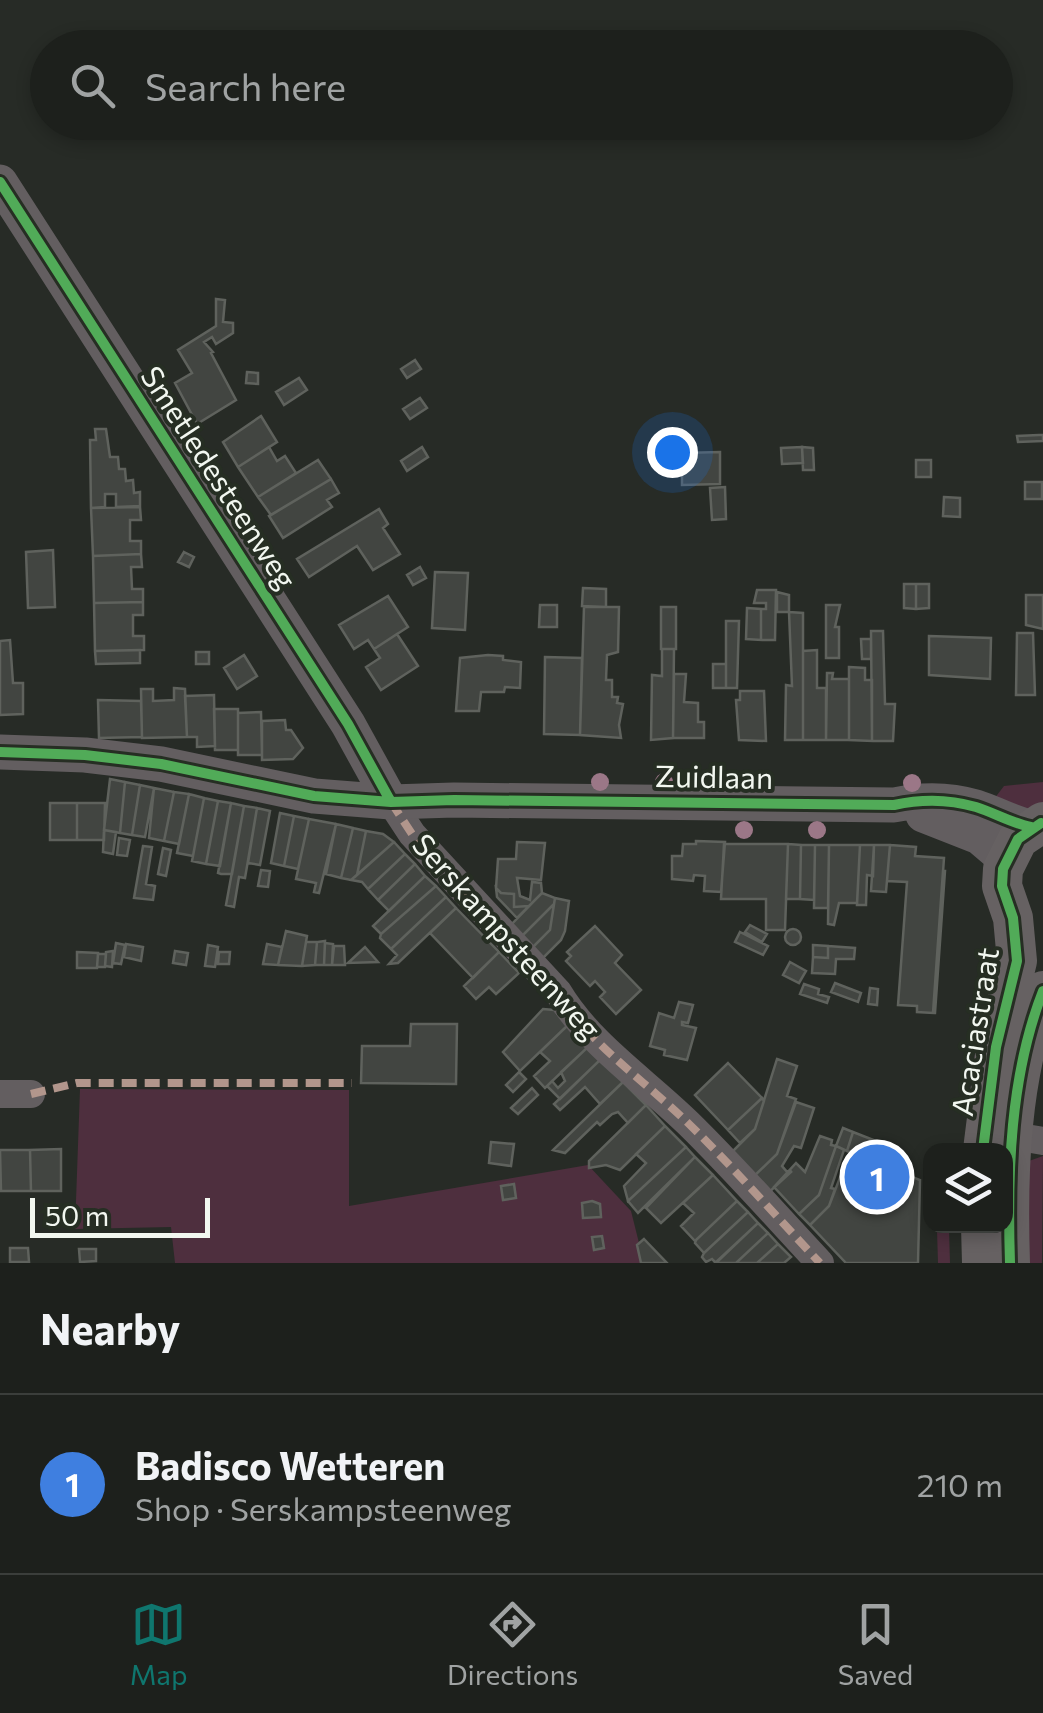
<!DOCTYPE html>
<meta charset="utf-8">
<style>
body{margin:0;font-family:Commissioner,sans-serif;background:#2a2d29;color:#f1f3f6}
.controls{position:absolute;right:30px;bottom:30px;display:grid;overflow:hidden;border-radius:20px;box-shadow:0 5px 15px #0003}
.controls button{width:90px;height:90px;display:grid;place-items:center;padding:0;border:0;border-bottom:2px solid #3b3e3b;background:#1d201c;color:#f1f3f6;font:50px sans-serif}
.scale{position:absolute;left:30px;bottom:25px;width:180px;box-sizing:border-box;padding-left:10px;border:5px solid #f2f7f0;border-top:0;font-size:28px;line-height:35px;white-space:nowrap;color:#f2f7f0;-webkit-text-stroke:8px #262e23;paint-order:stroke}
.you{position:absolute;left:672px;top:452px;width:35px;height:35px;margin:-25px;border:8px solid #fff;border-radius:50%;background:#1a73e8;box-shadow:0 0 0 15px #1a73e833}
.badge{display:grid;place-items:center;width:65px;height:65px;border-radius:50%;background:#0f766e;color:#fff;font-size:32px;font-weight:700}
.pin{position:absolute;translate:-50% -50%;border:5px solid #fff;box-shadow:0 2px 10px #0006}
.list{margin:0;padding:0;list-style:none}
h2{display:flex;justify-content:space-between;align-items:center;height:130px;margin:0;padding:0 40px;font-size:42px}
h2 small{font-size:32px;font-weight:400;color:#a0a3a3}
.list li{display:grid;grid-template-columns:65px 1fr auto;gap:30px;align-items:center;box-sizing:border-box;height:180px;padding:0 40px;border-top:2px solid #3b3e3b}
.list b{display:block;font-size:38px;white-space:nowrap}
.list p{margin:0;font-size:32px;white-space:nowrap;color:#a0a3a3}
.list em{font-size:32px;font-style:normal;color:#a0a3a3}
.icon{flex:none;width:55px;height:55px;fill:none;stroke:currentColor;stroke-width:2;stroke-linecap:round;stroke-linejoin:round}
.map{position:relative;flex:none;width:1043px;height:1263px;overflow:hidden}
.search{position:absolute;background:#1d201c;box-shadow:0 5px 15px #0003;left:30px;right:30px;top:30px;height:110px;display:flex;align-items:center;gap:25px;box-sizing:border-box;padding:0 35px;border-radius:55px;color:#a0a3a3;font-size:38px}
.sheet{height:310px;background:#1d201c}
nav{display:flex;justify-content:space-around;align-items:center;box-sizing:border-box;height:140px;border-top:2px solid #3b3e3b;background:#1d201c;font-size:28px;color:#a0a3a3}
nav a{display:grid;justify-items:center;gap:5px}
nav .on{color:#0f766e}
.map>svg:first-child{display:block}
.green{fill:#4e2f3e}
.building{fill:#424541;stroke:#5f625d;stroke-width:2.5}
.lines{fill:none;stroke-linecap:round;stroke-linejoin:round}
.minor{stroke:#635e60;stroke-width:28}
.tertiary{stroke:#635e60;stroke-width:35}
.secondary{stroke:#666162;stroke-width:40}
.quiet{stroke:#b2968c;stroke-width:8;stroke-dasharray:15 8;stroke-linecap:butt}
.cycleway-casing{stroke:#262e23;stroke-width:16}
.cycleway{stroke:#51ab58;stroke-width:10}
.tree{fill:#9b7787}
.labels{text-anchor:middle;stroke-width:8;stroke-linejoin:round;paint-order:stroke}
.street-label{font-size:30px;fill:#f2f7f0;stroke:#262e23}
</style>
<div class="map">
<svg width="1043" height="1263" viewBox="0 0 1043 1263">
<rect width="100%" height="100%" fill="#272b26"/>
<path class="green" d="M1043,782V811L1031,813L994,799L1004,786Z
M80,1089L349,1090V1206L588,1165L631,1211L644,1263H175L171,1227L75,1229Z
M1043,1156L1042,1263H1026L1029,1161Z
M949,1229L950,1263H938L937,1230Z"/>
<path class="building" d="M216,299L225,300L223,322L233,323V333L216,344L212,337L204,342L213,352L211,353L236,400L197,424L175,383L192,373L178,350L216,326Z
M415,360L421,369L407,378L401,369Z
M247,372L258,373V384L246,383Z
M299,378L307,390L284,405L276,392Z
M420,398L427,408L410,419L403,409Z
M261,416L277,442L238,467L223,442Z
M95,429H106L110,457H118L119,469H125L126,481L133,480L134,493L140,492V506L116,507V494H105V507L91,508L90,440H96Z
M1039,435H1043V441L1018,442L1017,436Z
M269,447L277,461L285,456L296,473L258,497L238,467Z
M422,447L428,457L407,471L401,461Z
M802,447L803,463L782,464L781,448Z
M802,447L813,448L814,470H803Z
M720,452V484L682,485V453Z
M318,460L331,479L271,515L258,497Z
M916,460H931V477H916Z
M331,479L339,493L327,500L332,507L283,538L269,516Z
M1025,482H1042V499H1025Z
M725,487L726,519L712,520L710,488Z
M944,497L960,498V517L943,516Z
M140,507L141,520H130V541H141V554L93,556L91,508Z
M379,509L388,524L383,528L400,554L373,570L357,546L309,577L297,559Z
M53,550L55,607L28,608L26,552Z
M184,552L194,557L189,567L178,562Z
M141,554L142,567H131L132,589H143V602L94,603L93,556Z
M420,567L426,578L413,585L407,575Z
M435,572L468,573L465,630L432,628Z
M904,584H916V609L904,608Z
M916,584H929V608L916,609Z
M583,588L606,589V607L582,606Z
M757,590H776L775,640H761V609H766V603H754Z
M777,592L789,595V612H777Z
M1026,595H1043V629L1026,625Z
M388,596L408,627L374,649L368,640L354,649L339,625Z
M143,602V615H133V636H144V650L95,651L94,603Z
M540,605H557V627H539Z
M826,605H840L835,627H839V658H826Z
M584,607H619L618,652L607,655L606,680H612V697H618L617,703L623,704L619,725L621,738L580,735Z
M661,607H676V649H661Z
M747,608L761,609V640L746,639Z
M789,612L803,613V740H785L786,685L792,686Z
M726,621H739L737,688H726Z
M871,631H883L885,704H895L893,741H872Z
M1017,633H1033L1035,695H1016Z
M397,634L418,666L381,690L366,667L380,658L374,649Z
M929,636L991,638L990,679L929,675Z
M861,639H871V659H862Z
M10,640L13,683H23V714L0,715V641Z
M662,649H674L673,738L651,740L652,675L662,676Z
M140,650V663L96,664L95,651Z
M817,650V688H826V740H803V651Z
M196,652H209V664H196Z
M244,655L257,676L237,689L224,668Z
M488,655L503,656V660L521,662L520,688L505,687L504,692H481L479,711H456L460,658Z
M545,657L582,658L580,735L544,734Z
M713,664H726V688H713Z
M849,667L865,668V680H872V741L849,740Z
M827,673H833L832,679H849V740H826Z
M674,674H686L684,702L698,703V722H704V738H673Z
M174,688L185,689L187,737L142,738L141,689H153V701L174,700Z
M740,691H764L766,741L739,740L736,700H740Z
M214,695L215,746L197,747V737H187L185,696Z
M98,700L141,701L142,737L99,738Z
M214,709H238V750H215Z
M261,712L262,755H238V713Z
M285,720L286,730H291L303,748L293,759L262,760V721Z
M110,779L125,782L120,833L104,830Z
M125,782L140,785L132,835L120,833Z
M140,785L154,788L145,837L132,835Z
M154,788L174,792L164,841L149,838Z
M174,792L189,794L179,844L164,841Z
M189,794L204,798L193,856L177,853Z
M204,798L218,801L206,864L192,861Z
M218,801L231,803L220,866L206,864Z
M50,803H77V840H50Z
M77,803H105L104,840H77Z
M231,803L244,806L232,874H221L218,873Z
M244,806L257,808L245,878L239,877L234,907L226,905Z
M257,808L270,811L260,865L248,863Z
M280,813L294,816L284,866L271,863Z
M294,816L309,819L298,869L284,866Z
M309,819L336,824L319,893L314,892L316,883L296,879Z
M336,824L353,828L341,878L326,874Z
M353,828L366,831L357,875L351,880L341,878Z
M104,830L116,832L113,854L103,852Z
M366,831L383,834L394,842L357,875Z
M119,838L130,840L127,856L117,855Z
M696,841L725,842L721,892L704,891L705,876L694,875L693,881L672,879V856H682L683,844H696Z
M394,842L405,854L368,889L362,882L351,880Z
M517,842L545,843L541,880L517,878L520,896L530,900L532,882L541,883L542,893L529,906L514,907V894L501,893L496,888L498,859H516Z
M724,844H788L785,930H766V899H721Z
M788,844L801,845L800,899H786Z
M801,845H815L814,900L800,899Z
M815,845H829L828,908H814Z
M829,845H860L857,903H839L834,925L828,924Z
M860,845H874L873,876L867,875L866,905H857Z
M874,845H890L886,892L871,891Z
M890,845L916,847L915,856L944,858L933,1013L917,1012V1006L898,1005L907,882L887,881Z
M143,846L152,847L146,884L155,886L153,900L134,898Z
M163,848L171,850L166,876L158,874Z
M405,854L415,864L378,900L368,889Z
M415,864L425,876L389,911L378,900Z
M261,870L270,871L268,887L258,886Z
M943,871H945L935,1013H933Z
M425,876L436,886L381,934L373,926Z
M436,886L446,897L391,949L380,938L381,934Z
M496,888L501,893L514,894V907L529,906L517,918L497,897Z
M542,893L555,898L554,904L520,938L509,927Z
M446,897L456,908L398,963L389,964L397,955L391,949Z
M555,898L569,901L565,931L561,940L541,960L531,949L550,930Z
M554,904L550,930L531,949L520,938Z
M456,908L499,952L473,978L430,933Z
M750,925L767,934L762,942L745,932Z
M595,926L622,955L615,963L641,990L616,1014L600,997L605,992L595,981L590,986L566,961L571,956L567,952Z
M785 937a8 8 0 1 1 16 0a8 8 0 1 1-16 0Z
M286,931L307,936L302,966L278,965Z
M740,932L768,946L763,955L735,942Z
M325,941L324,965H315L317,942Z
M306,942H317L315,965L302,966Z
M116,943L125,945L121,964L113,963Z
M325,943L333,944L332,965H324Z
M126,944L143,947L141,961L124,957Z
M267,944L282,947L278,965L263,964Z
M208,945L218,947L215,967L205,966Z
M813,945L828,946V958L813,957Z
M334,946H344L345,965H332Z
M828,946L855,948L854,959H836L835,974L812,973L813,957L828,958Z
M365,947L378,962L348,963Z
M113,951L112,967L105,966L106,952Z
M175,951L188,953L186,965L173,963Z
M77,952L98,953L97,968H77Z
M219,952H230L229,964H218Z
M499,952L519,973L496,994L489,987L476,999L464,986Z
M98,954H106L105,967H97Z
M790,962L806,971L799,983L783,975Z
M835,983L861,993L858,1002L831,992Z
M804,984L819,989L818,994L829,997L827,1003L800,994Z
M870,988L878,989L877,1005L868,1004Z
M679,1002L693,1005L688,1023L682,1022V1025L696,1028L687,1060L664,1055L665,1050L650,1046L659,1013L674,1018Z
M543,1009L554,1010L568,1025L520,1071L503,1052Z
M411,1024H457L456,1084L361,1083L362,1046H410Z
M568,1025L589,1046L545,1088L534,1076L550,1061L540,1052Z
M589,1046L601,1059L560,1099L547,1086L552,1081L558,1088L565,1081L561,1072Z
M601,1059L623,1082L600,1104L585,1087L560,1110L554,1104Z
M777,1059L797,1066L787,1096L796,1099L777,1154L751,1179L728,1156L755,1129Z
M728,1063L762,1098L728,1130L695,1095Z
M519,1072L526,1079L513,1092L506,1085Z
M623,1082L646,1105L628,1123L618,1112L612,1114L600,1125L597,1122L565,1153L553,1150Z
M532,1088L538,1095L518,1114L511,1108Z
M762,1098L764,1101L755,1129L740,1143L728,1130Z
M796,1102L814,1108L801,1148L794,1146L782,1166L788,1173L792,1171L766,1195L751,1179L777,1154Z
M646,1105L665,1126L620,1170L606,1165L589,1168V1161Z
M665,1126L686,1147L628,1201L624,1186L646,1163L636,1154Z
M843,1128L853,1132L847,1151L836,1146Z
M853,1132L876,1141L869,1161L847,1151Z
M820,1136L832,1140L831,1145L836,1146L819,1195L799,1214L774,1187L796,1163L805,1172Z
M491,1142L514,1144L511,1166L489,1163Z
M836,1146L844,1150L831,1188L835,1189L829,1206L810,1225L799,1214L819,1195Z
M686,1147L695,1157L638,1213L628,1201Z
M61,1149V1191H31L30,1150Z
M0,1150H30L31,1191H1Z
M850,1152L920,1180L918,1263H846L810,1225L829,1206Z
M695,1157L713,1175L661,1223L646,1208Z
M713,1175L737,1201L695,1241L681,1226L694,1213L683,1203Z
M514,1184L516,1198L503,1200L501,1186Z
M592,1201L600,1204L601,1217L583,1218L582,1203Z
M737,1201L748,1212L704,1253L695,1243L696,1240Z
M748,1212L758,1223L716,1263L712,1259L706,1262L702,1257L704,1253Z
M758,1223L768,1233L736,1263H715Z
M768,1233L778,1244L757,1263H736Z
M602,1236L604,1248L594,1250L592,1237Z
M644,1239L667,1263H641L637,1245Z
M778,1244L791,1257L784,1263H757Z
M10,1248H28L29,1262H10Z
M79,1249H96V1261L80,1262Z"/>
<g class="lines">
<path class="minor" d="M391,802L412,834L558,992C590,1045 644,1080 688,1123C734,1168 776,1216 820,1263
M0,1094H31
M1014,1136L1043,1141"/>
<path class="tertiary" d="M0,182L348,724L391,802
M0,752L85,755L161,764L314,796L391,802L454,800L894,805C921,799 949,799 976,807C995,813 1011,823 1031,827
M923,815L979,837L1006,860"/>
<path class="secondary" d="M983,1150L996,1047L1017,961L1013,918L1002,886L1003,869L1018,839L1043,822
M981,1226L982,1263
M1010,1263C1007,1173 1010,1075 1043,991"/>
<path class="quiet" d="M391,802L412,834L558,992C590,1045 644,1080 688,1123C734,1168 776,1216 820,1263
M31,1094L77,1083H352"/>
<defs>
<path id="cycleway" d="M0,182L348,724L391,802
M0,752L85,755L161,764L314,796L391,802L454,800L894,805C921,799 949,799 976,807C995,813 1011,823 1031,827
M983,1150L996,1047L1017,961L1013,918L1002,886L1003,869L1018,839L1041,823
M1010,1263C1007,1173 1010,1075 1043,991"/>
</defs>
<use href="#cycleway" class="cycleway-casing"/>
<use href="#cycleway" class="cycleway"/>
</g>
<g class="tree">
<circle cx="600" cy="782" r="9"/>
<circle cx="664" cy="782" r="9"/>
<circle cx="754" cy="782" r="9"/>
<circle cx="912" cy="783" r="9"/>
<circle cx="744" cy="830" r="9"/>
<circle cx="817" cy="830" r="9"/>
</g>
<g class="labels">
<g class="street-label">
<text transform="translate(218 478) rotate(57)" y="10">Smetledesteenweg</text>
<text transform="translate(714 778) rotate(1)" y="10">Zuidlaan</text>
<text transform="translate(506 937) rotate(48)" y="10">Serskampsteenweg</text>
<text transform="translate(976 1032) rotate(-81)" y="10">Acaciastraat</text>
</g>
</g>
</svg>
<div class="controls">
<button><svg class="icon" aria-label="layers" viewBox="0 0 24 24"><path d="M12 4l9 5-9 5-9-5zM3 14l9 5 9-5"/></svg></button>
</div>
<div class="scale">50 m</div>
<div class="you"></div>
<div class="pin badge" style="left:877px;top:1177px;background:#3f7fe0">1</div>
<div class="search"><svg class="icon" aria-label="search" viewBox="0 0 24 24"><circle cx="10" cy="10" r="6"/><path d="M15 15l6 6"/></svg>Search here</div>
</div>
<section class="sheet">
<h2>Nearby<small></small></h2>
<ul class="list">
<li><span class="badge" style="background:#3f7fe0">1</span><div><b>Badisco Wetteren</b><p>Shop · Serskampsteenweg</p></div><em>210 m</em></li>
</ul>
</section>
<nav>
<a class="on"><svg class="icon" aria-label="map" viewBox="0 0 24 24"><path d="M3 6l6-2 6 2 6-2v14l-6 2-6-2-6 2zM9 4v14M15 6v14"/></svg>Map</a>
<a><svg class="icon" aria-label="directions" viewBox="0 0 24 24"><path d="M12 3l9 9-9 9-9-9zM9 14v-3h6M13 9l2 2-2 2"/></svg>Directions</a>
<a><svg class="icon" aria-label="saved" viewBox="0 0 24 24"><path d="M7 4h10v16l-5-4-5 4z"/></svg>Saved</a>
</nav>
